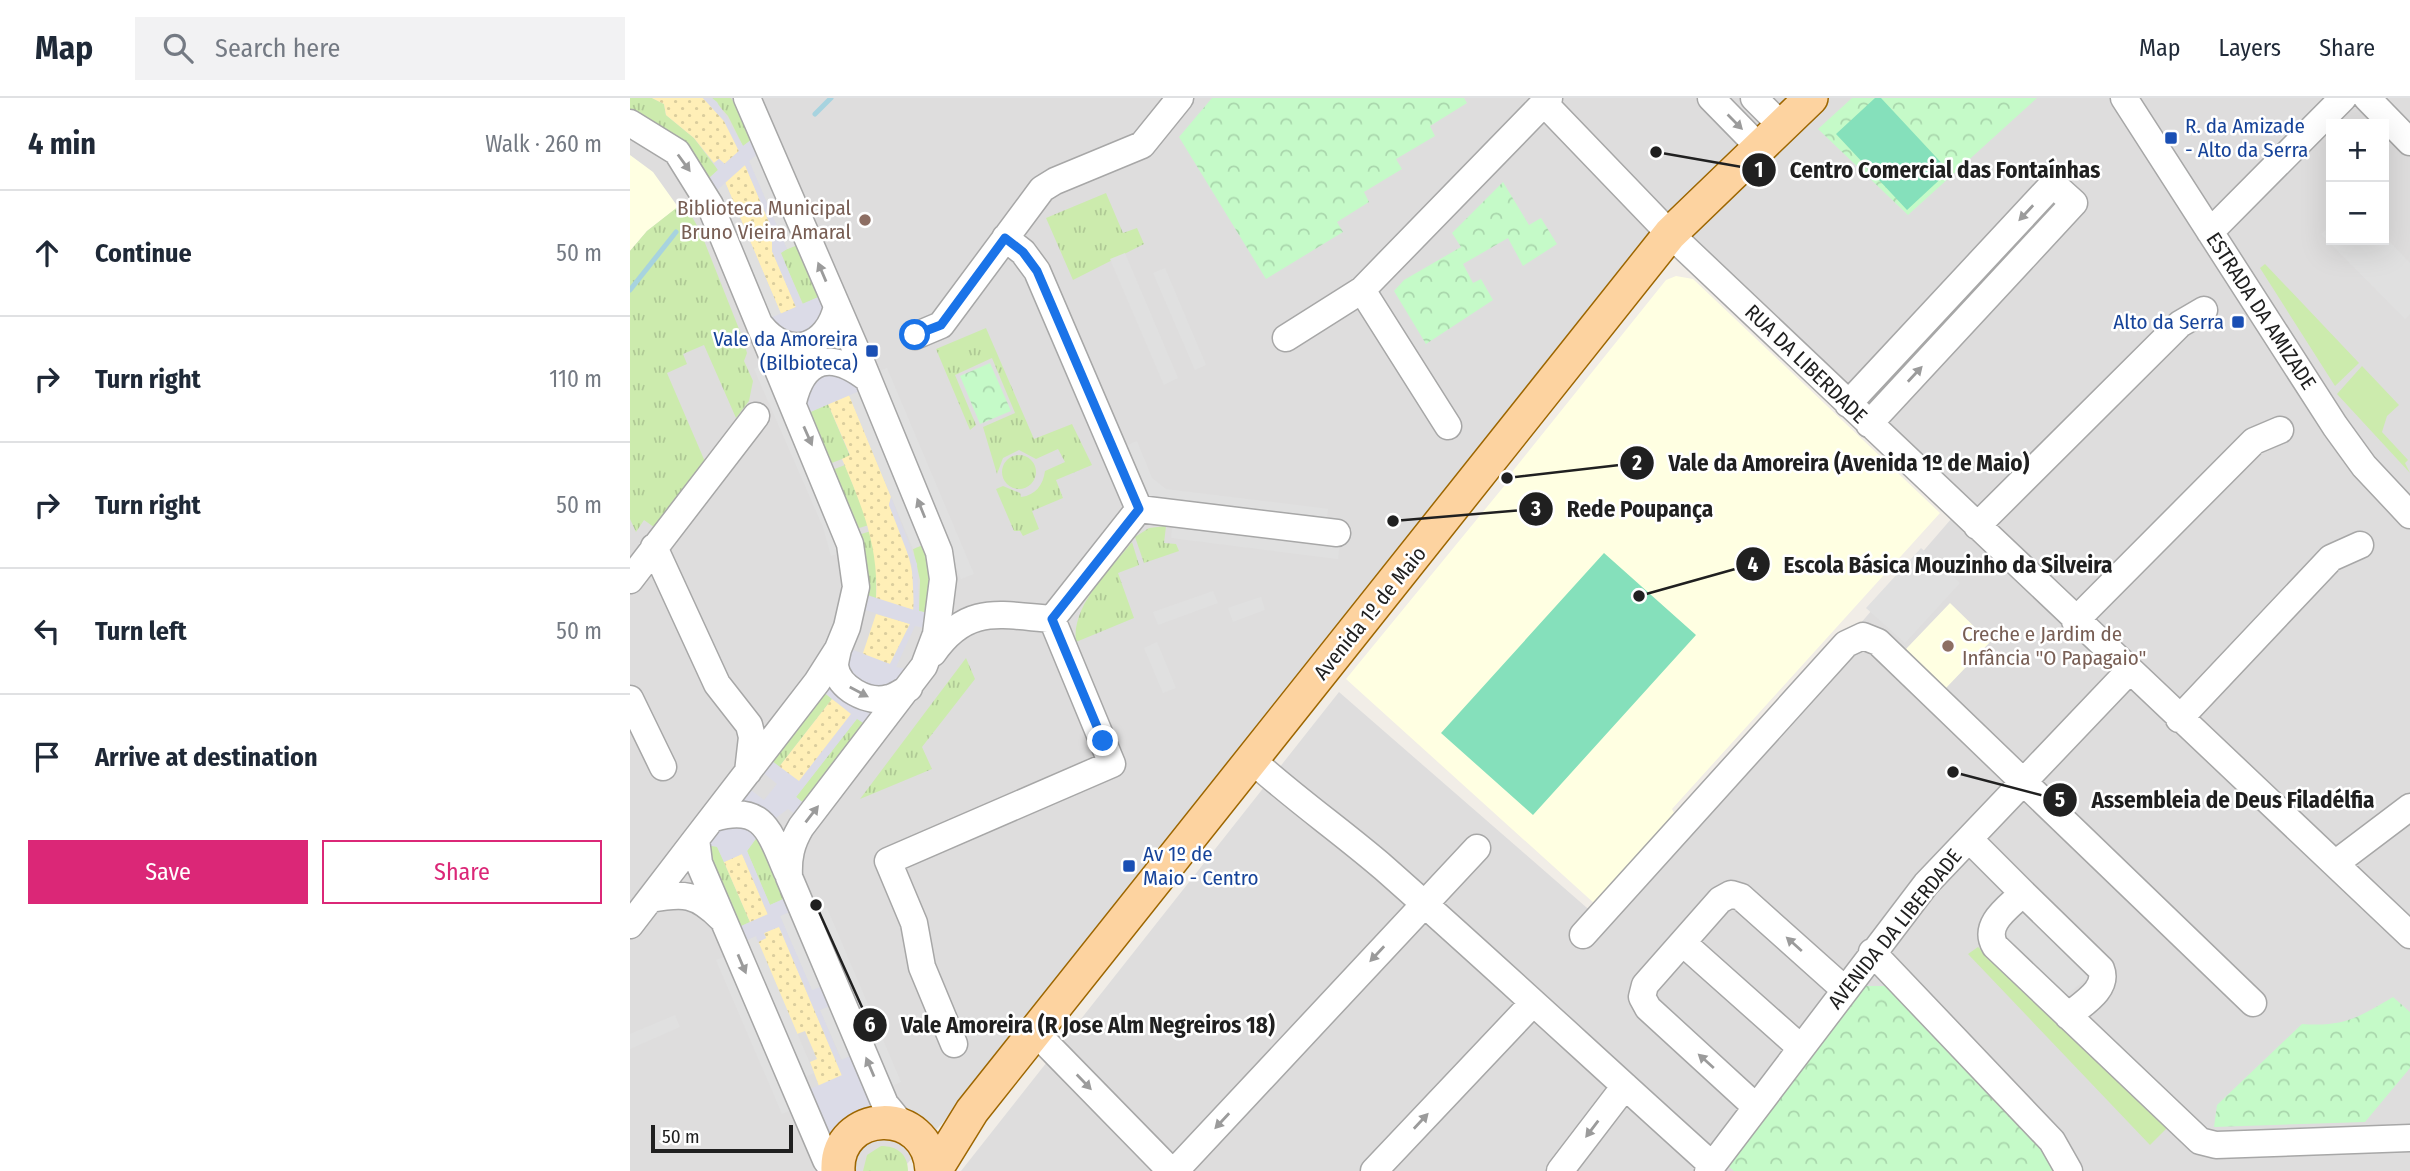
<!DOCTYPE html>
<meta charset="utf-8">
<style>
body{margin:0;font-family:"Fira Sans Condensed",sans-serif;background:#f2f2f3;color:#1f2937}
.controls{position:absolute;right:21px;top:21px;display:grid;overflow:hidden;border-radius:0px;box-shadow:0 7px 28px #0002}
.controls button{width:63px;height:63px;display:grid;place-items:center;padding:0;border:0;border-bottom:2px solid #e0e1e3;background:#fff;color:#1f2937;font:35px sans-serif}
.scale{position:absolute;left:21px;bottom:18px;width:142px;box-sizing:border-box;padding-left:7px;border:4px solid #202020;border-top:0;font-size:19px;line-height:24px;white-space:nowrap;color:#202020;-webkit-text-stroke:5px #fff;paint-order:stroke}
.stop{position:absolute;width:21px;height:21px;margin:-16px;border:5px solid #1a73e8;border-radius:50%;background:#fff}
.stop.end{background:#1a73e8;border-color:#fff;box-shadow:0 2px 7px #0008}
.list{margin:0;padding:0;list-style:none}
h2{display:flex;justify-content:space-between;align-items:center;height:91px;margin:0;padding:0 28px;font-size:30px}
h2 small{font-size:23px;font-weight:400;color:#747a83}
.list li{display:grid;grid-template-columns:46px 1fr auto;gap:21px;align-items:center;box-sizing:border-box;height:126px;padding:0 28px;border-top:2px solid #e0e1e3}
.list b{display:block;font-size:26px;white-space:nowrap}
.list em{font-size:23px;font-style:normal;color:#747a83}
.actions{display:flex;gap:14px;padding:21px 28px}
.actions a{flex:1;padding:16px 0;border:2px solid #db2777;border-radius:0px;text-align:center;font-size:24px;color:#db2777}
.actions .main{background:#db2777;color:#fff}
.icon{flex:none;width:38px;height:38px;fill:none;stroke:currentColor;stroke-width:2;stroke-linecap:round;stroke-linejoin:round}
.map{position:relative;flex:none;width:1780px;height:1073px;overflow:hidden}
header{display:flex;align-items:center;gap:42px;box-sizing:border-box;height:98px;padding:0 35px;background:#fff;border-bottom:2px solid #e0e1e3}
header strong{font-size:33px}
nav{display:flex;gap:38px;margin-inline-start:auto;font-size:24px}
.search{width:490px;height:63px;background:#f2f2f3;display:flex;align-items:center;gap:18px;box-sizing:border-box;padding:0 24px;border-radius:0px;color:#747a83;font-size:26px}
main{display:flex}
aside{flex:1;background:#fff}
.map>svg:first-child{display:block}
.residential{fill:#dedddd;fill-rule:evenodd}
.education{fill:#ffffe2}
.grass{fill:url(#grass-tufts)}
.sand{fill:url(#sand-dots)}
.park{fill:url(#park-crowns)}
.garden{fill:#ccebad}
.pitch{fill:#85e0bb}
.parking{fill:#e0e0e0}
.plaza{fill:#dbdbe7}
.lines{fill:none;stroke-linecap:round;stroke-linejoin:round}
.stream{stroke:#a7d3df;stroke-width:5}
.minor-casing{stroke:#a7a7a7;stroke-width:29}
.major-casing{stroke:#9d6600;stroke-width:36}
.minor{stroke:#fff;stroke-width:26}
.major{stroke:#fdd3a0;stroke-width:33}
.oneway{fill:#9b9b9b}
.route{stroke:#1a73e8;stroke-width:9}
.transit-dot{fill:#1a4fb4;stroke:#fff;stroke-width:2.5}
.education-dot{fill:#8d6e63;stroke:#fff;stroke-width:2.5}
.labels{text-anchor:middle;stroke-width:5;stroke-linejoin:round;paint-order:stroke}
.transit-label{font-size:21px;fill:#164399;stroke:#fff;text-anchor:start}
.education-label{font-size:21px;fill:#785e54;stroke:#fff;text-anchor:end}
.street-label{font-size:21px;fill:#202020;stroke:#fff}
.leader{fill:none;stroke:#202020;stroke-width:2.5}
.callout-dot{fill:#202020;stroke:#fff;stroke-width:2.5}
.mark-label{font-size:21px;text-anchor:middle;font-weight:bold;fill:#fff}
.callout-label{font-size:23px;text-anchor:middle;font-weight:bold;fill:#202020;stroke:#fff;stroke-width:5;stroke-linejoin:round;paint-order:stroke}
</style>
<header>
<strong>Map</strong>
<div class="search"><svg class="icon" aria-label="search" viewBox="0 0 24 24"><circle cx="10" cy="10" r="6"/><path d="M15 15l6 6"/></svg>Search here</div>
<nav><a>Map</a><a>Layers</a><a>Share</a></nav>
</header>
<main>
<aside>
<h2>4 min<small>Walk · 260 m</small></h2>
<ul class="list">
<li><svg class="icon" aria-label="ahead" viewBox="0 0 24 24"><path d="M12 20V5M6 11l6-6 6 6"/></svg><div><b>Continue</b></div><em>50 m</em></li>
<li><svg class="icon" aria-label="right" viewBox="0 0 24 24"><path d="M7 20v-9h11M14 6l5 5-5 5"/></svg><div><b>Turn right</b></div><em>110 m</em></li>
<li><svg class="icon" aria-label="right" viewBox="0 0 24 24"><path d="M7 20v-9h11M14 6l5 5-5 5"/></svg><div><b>Turn right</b></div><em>50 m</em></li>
<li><svg class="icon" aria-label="left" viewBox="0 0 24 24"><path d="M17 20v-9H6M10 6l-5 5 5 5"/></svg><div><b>Turn left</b></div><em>50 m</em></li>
<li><svg class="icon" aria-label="arrive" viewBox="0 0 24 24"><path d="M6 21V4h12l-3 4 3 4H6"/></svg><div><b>Arrive at destination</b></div></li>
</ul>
<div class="actions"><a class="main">Save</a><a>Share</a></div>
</aside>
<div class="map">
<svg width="1780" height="1073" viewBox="0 0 1780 1073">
<defs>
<pattern id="grass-tufts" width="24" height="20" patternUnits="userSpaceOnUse" patternTransform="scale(1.75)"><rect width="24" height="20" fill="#ccebad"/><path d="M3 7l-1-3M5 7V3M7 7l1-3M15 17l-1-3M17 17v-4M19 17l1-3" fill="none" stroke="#afc995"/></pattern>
<pattern id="sand-dots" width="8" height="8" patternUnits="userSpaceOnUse" patternTransform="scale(1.75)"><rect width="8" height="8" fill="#ffefb7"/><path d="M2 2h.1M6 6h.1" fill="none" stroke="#dacd9d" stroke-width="1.8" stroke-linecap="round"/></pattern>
<pattern id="park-crowns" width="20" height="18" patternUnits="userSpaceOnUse" patternTransform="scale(1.75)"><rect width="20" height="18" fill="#c5fac8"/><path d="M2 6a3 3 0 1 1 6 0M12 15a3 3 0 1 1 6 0" fill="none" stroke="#a9d6ac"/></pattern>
</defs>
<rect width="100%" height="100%" fill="#f1ede7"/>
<path class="residential" d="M0,0H1780V1073H331L709,594L972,823L1322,420L1028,142L362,967L271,1073H0ZM1701,26H1754V142H1701Z"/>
<path class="education" d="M0,57L23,74L48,109L17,133L0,153Z
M1046,178L1063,181L1310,415L1042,711L1045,717L965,806L716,581L884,376L882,374L1036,182Z
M1320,505L1360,544L1316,590L1276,551Z"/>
<path class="grass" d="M0,0H22L34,6L36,17L64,40L88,72L77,82L0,14Z
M82,0H101L125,39L113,48L98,18Z
M476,95L493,135L507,130L514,146L443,182L416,120Z
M54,104L71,135L113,241L117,255L114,263L123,283L119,303L106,320L74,247L53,256L57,266L37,275L76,366L28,432L14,422L6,434L0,421V153L17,133Z
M170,146L193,197L173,206L150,154Z
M356,230L404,341L442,326L462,367L426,382L433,400L402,413L409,431L393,438L390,433H384L366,391L373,388L390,395L391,399C406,397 413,387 415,373L435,364L428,351L406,361L389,352L373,360L367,376L353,329L385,315L362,260L325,277L346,327L340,332L306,251Z
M198,306L220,358L199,366L178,315Z
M372 374a17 17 0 1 1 34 0a17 17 0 1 1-34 0Z
M215,367L239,427L226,431L202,372Z
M536,428L534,445L546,446L549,453L514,465L505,439L519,430Z
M241,433L246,464V501L234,496L228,437Z
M502,444L509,467L488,475L504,520L446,544C441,507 481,471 502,444Z
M297,445L301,461L302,516L289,513L290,482L283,451Z
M336,560L345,581L292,649L302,671L230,701Z
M191,592L202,601L149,669L138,660Z
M227,620L238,628L177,708L166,699Z
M130,735L158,799L140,807L117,753Z
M77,747L87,748L120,824L107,830L77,760Z
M251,1048C267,1048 278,1056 278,1073H233L237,1057Z"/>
<path class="sand" d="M22,0H73L94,23L109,53L94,66L89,61L84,65L64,40L36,17L34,6Z
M115,67L142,131V153L166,209L151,216L95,84Z
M219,297L261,399L259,407C274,442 288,473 283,512L246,501C249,449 232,408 212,361L220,357L198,306Z
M246,516L280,526L260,566L238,560L233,555Z
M202,601L222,615L169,684L149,669Z
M112,756L138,817L120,824L94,764Z
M149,828L212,978L189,988L180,964L187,961L175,933L167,936L128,844L136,840L134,835Z"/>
<path class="park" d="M582,0H834L837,5L800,28L805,38L766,61L772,71L734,94L739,104L707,124L713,134L636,181L549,39Z
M1222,0H1407L1278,117L1188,31Z
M873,84L899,127L911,120L927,146L893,168L878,140L833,166L843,185L851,181L863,202L796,246L764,193L774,182L831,149L822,135Z
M360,265L381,313L350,326L330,278Z
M1232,888H1261L1410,1047L1425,1073H1104L1098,1068Z
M1763,899L1780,914V970L1735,1024L1584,1029L1587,1007L1672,926C1713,929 1728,920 1763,899Z"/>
<path class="garden" d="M1635,166L1729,265L1705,288L1630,170Z
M1732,268L1769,307L1757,318L1752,334L1778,362L1775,365L1780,375L1707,296Z
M1348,849L1539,1028L1520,1047L1338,856Z"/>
<path class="pitch" d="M1245,0H1251L1319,73L1277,112L1206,36Z
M974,455L1066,537L903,717L811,635Z"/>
<path class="parking" d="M131,53L170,146L157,151L119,63Z
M95,84L151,216L138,221L84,95Z
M1701,128V142H1754V138L1780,165V216L1775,221L1691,136Z
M495,155L548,280L534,287L480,161Z
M535,170L576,267L565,272L523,175Z
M137,265L213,454L201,458L193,429L124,271Z
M257,270L344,476L331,481L244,275Z
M232,292L297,445L283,451L219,297Z
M507,343L522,380L536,391L698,411L696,424L523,400L516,395L493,349Z
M543,423L710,444L708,461L541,440Z
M1291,450L1330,485L1275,545L1236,510Z
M583,493L588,505L528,527L523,514Z
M631,499L635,512L603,524L598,510Z
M527,544L546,590L533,595L514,550Z
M1395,807L1465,874L1431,901L1370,837Z
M197,810L271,984L258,990L184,815Z
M164,812L196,887L182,893L150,818Z
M126,838L184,975L171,981L113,844Z
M99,857L164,1011L152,1016L86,862Z
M204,906L225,956L212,962L190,912Z
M45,917L50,929L0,951V936Z"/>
<path class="plaza" d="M73,0H82L87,4L113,48L125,39L131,53L119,63L157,151L151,155L172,206L193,197L194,221L169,241L138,221L166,209L142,153V131L115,67L84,95L77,82L88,72L84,65L89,61L95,66L109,53L94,23Z
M203,272L232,292L178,315L175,307L181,284Z
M261,399L287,466L289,513L302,516L299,531L285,528L266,569L281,572L265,590L227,586L217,566L218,550L260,566L280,526L232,511L234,496L284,512L282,467L259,407Z
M202,578L251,610L238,628L227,621L166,699L177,708L168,718L158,711L143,722L105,705L117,689L134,702L147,686L130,672L138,660L169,683L221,616L191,592Z
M95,725L130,735L117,753L140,807L158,799L164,812L150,818L182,892L196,887L204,906L190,912L211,962L225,956L247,1007L202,1043L176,993L212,977L149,829L134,835L136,840L128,844L126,838L113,844L107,830L138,816L112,756L94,764L87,749L77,747Z"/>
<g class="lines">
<path class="stream" d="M185,16L201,0
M0,192L46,134"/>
<defs>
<path id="minor" d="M117,0L229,259L309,454L313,481L306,536L294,568L171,729C161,746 158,759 159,779L255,1006L273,1028
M1081,0L1128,48
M1124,0L1151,27
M1494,0L1705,328L1734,368L1780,417
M1737,0L1780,44
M914,5L1040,136L1780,837
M0,25L47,54L80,107L220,446L226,489L217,529L208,551L187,584L66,741L69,765L196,1062L204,1073
M1580,134L1713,0
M375,140L393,154L407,173L509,411L707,435
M732,192L818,328
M131,228C159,263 198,250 207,208
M285,238L311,227L412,91L425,83L512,47L550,0
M656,240L732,192L919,0
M163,304C174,258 202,253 238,281
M1218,306L1423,86L1444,105L1239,326
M1347,428L1550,226L1574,212
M24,449L87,586L119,627L122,639L118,674
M0,482L126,318
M1445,523L1624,343L1650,332
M208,551C207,556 205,563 205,568C208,590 238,606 259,600C265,599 273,593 279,590
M303,555C337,506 369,517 422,521L509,411
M0,601L33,669
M1549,621L1701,460L1730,447
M622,662C665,701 711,733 754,770C865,868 973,969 1082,1067
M84,720C134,705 140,735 157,774
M1339,741L1393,795C1379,809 1352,826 1365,848L1570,1043L1586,1047L1780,1040
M1706,765L1780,709
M1393,795L1471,871C1479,891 1452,906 1438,918
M20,801C54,795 66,795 91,820
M0,827L66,741
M953,837L1216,546L1233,538L1248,544L1623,905
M1053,845L1171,950
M1242,854L1422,1043L1439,1073
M406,935L541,1073
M324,946L292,869L284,825L258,763L482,666L422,521
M1126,1009L1018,910L1012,899L1015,887L1090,802L1101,796L1111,799L1215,892
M545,1073L847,750
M744,1073L902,906
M930,1073L995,988
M1078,1073L1296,786L1499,573"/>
<path id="major" d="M208,1073C205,1011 299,1006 302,1073
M305,1073L342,1013L1040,136L1181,0"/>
</defs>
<use href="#minor" class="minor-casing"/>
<use href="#major" class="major-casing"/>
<use href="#minor" class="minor"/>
<use href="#major" class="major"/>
</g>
<defs><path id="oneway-solid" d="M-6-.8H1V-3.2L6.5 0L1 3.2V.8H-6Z" transform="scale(1.75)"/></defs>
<g class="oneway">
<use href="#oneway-solid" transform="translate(1105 24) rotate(45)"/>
<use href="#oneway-solid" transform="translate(54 65) rotate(54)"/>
<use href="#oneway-solid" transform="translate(1396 115) rotate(133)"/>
<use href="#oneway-solid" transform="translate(192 174) rotate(-113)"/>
<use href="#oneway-solid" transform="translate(1285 276) rotate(-47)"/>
<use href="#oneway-solid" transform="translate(178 338) rotate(66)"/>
<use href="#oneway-solid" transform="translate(291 410) rotate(-112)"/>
<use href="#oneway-solid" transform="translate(229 594) rotate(28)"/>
<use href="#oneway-solid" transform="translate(182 716) rotate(-52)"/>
<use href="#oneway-solid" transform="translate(1164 846) rotate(-138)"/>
<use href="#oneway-solid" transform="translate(747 856) rotate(133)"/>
<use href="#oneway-solid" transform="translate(112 866) rotate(67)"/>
<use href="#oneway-solid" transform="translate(1076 963) rotate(-138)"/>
<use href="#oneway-solid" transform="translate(240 969) rotate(-113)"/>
<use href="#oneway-solid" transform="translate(454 984) rotate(46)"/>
<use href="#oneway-solid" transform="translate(592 1023) rotate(133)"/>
<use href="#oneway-solid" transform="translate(791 1023) rotate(-47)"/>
<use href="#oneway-solid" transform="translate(962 1031) rotate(127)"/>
</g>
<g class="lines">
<path class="route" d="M285,237L311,227L375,140L393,154L407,173L509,411L422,521L473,643"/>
</g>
<g class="transit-dot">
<rect x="1534" y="33" width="14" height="14" rx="3.5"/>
<rect x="1601" y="217" width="14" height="14" rx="3.5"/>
<rect x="235" y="246" width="14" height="14" rx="3.5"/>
<rect x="492" y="761" width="14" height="14" rx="3.5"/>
</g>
<g class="education-dot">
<circle cx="235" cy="122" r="7"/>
<circle cx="1318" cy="548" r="7"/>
</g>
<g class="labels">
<g class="transit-label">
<text x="1555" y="35">R. da Amizade<tspan x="1555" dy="24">- Alto da Serra</tspan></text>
<text x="1594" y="231" text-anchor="end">Alto da Serra</text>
<text x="228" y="248" text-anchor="end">Vale da Amoreira<tspan x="228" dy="24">(Bilbioteca)</tspan></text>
<text x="513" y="763">Av 1º de<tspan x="513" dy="24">Maio - Centro</tspan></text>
</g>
<g class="education-label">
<text x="221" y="117">Biblioteca Municipal<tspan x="221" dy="24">Bruno Vieira Amaral</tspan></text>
<text x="1332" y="543" text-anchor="start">Creche e Jardim de<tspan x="1332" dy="24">Infância "O Papagaio"</tspan></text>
</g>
<g class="street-label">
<text transform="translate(1631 213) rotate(57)" y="7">ESTRADA DA AMIZADE</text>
<text transform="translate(1176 266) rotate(44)" y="7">RUA DA LIBERDADE</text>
<text transform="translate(740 515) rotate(-51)" y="7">Avenida 1º de Maio</text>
<text transform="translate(1265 831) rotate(-51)" y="7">AVENIDA DA LIBERDADE</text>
</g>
</g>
<path class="leader" d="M1026 54L1129 72M877 380L1007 365M763 423L906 411M1009 498L1123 466M1323 674L1430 702M186 807L240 927"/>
<g class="callout-dot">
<circle cx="1026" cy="54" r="7"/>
<circle cx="877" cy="380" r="7"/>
<circle cx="763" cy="423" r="7"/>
<circle cx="1009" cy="498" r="7"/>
<circle cx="1323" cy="674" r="7"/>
<circle cx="186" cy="807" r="7"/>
<circle cx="1129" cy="72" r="18"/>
<circle cx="1007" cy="365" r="18"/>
<circle cx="906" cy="411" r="18"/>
<circle cx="1123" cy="466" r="18"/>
<circle cx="1430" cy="702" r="18"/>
<circle cx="240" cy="927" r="18"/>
</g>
<g class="mark-label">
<text x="1129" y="79">1</text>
<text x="1007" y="372">2</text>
<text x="906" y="418">3</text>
<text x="1123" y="474">4</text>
<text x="1430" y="709">5</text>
<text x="240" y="934">6</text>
</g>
<g class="callout-label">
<text x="1315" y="80">Centro Comercial das Fontaínhas</text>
<text x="1219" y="373">Vale da Amoreira (Avenida 1º de Maio)</text>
<text x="1010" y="419">Rede Poupança</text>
<text x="1318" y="475">Escola Básica Mouzinho da Silveira</text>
<text x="1603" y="710">Assembleia de Deus Filadélfia</text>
<text x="458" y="935">Vale Amoreira (R Jose Alm Negreiros 18)</text>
</g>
</svg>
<div class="controls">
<button>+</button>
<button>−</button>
</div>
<div class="scale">50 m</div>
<div class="stop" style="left:285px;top:237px"></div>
<div class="stop end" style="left:473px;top:643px"></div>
</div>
</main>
